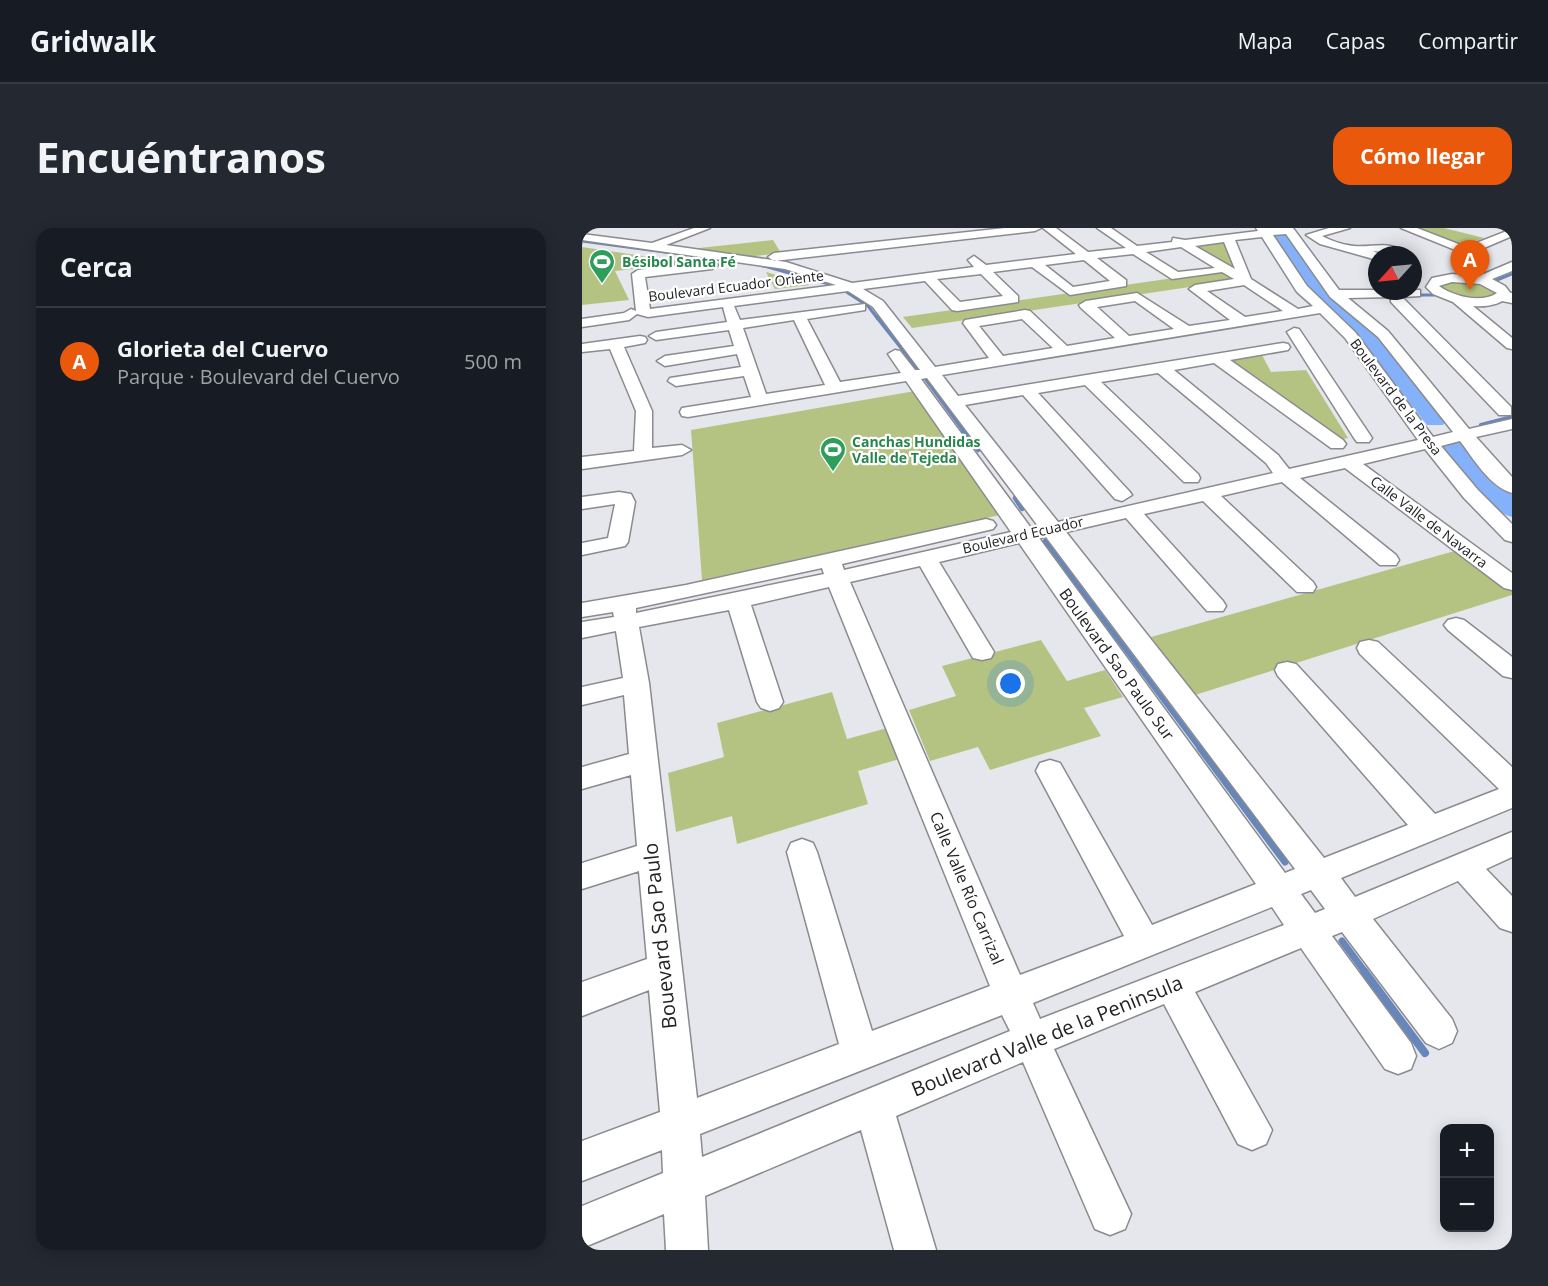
<!DOCTYPE html>
<html lang="es">
<meta charset="utf-8">
<style>
body{margin:0;font-family:"Open Sans",sans-serif;background:#242831;color:#f1f3f6}
.controls{position:absolute;right:18px;bottom:18px;display:grid;overflow:hidden;border-radius:12px;box-shadow:0 3px 15px #0003}
.controls button{width:54px;height:54px;display:grid;place-items:center;padding:0;border:0;border-bottom:2px solid #363941;background:#171b24;color:#f1f3f6;font:30px sans-serif}
.compass{position:absolute;left:786px;top:18px;width:54px;height:54px;border-radius:50%;background:#171b24;box-shadow:0 3px 15px #0003;rotate:243deg}
.you{position:absolute;left:429px;top:456px;width:21px;height:21px;margin:-15px;border:4px solid #fff;border-radius:50%;background:#1a73e8;box-shadow:0 0 0 9px #1a73e833}
.badge{display:grid;place-items:center;width:39px;height:39px;border-radius:50%;background:#ea580c;color:#fff;font-size:20px;font-weight:700}
.pin{position:absolute;translate:-50% -50px;filter:drop-shadow(0 2px 3px #0008)}
.pin::after{content:'';position:absolute;top:32px;width:21px;height:18px;background:inherit;clip-path:polygon(0 0,100% 0,50% 100%)}
.list{margin:0;padding:0;list-style:none}
h2{display:flex;justify-content:space-between;align-items:center;height:78px;margin:0;padding:0 24px;font-size:26px}
h2 small{font-size:20px;font-weight:400;color:#9ea1a6}
.list li{display:grid;grid-template-columns:39px 1fr auto;gap:18px;align-items:center;box-sizing:border-box;height:108px;padding:0 24px;border-top:2px solid #363941}
.list b{display:block;font-size:22px;white-space:nowrap}
.list p{margin:0;font-size:20px;white-space:nowrap;color:#9ea1a6}
.list em{font-size:20px;font-style:normal;color:#9ea1a6}
.map{position:relative;flex:none;width:930px;height:1022px;overflow:hidden;border-radius:18px}
header{display:flex;align-items:center;gap:36px;box-sizing:border-box;height:84px;padding:0 30px;background:#171b24;border-bottom:2px solid #363941}
header strong{font-size:28px}
nav{display:flex;gap:33px;margin-inline-start:auto;font-size:21px}
.intro{display:flex;align-items:center;justify-content:space-between;box-sizing:border-box;height:144px;padding:0 36px}
h1{margin:0;font-size:42px}
.button{padding:15px 27px;border-radius:18px;background:#ea580c;color:#fff;font-size:21px;font-weight:700}
main{display:flex;gap:36px;padding:0 36px}
aside{flex:1;background:#171b24;border-radius:18px;box-shadow:0 3px 15px #0003}
.map>svg:first-child{display:block}
.green{fill:#b5c382}
.lines{fill:none;stroke-linecap:round;stroke-linejoin:round}
.stream-far5{stroke:#6786b9;stroke-width:3}
.stream-far4{stroke:#6786b9;stroke-width:4}
.stream-far3{stroke:#6786b9;stroke-width:4.5}
.stream-far2{stroke:#6786b9;stroke-width:5}
.stream-far1{stroke:#6786b9;stroke-width:7}
.stream{stroke:#6786b9;stroke-width:8}
.river{fill:#84b1f9;fill-rule:evenodd}
.minor-casing{stroke:#8a8b90;stroke-width:3}
.major-casing{stroke:#8a8b90;stroke-width:3}
.minor{fill:#fff;fill-rule:evenodd}
.major{fill:#fff;fill-rule:evenodd}
.labels{text-anchor:middle;stroke-width:4.5;stroke-linejoin:round;paint-order:stroke}
.far-leisure-label{font-size:14px;font-weight:bold;fill:#27864d;stroke:#fff;text-anchor:start}
.far-street-label{font-size:14px;fill:#222325;stroke:#fff}
.street-label{font-size:16px;fill:#222325;stroke:#fff}
.near-street-label{font-size:20px;fill:#222325;stroke:#fff}
</style>
<header>
<strong>Gridwalk</strong>
<nav><a>Mapa</a><a>Capas</a><a>Compartir</a></nav>
</header>
<div class="intro"><h1>Encuéntranos</h1><a class="button">Cómo llegar</a></div>
<main>
<aside>
<h2>Cerca<small></small></h2>
<ul class="list">
<li><span class="badge">A</span><div><b>Glorieta del Cuervo</b><p>Parque · Boulevard del Cuervo</p></div><em>500 m</em></li>
</ul>
</aside>
<div class="map">
<svg width="930" height="1022" viewBox="0 0 930 1022">
<rect width="100%" height="100%" fill="#e5e7ec"/>
<path class="green" d="M836,0H862L902,10L881,18Z
M191,12L199,25L166,29L108,21Z
M643,13L659,47L609,17Z
M0,19L109,35L33,43L47,72L0,77Z
M640,43L655,52L330,100L321,89Z
M184,44L228,57L193,61Z
M892,52L919,66C895,73 879,70 856,60L858,54Z
M680,127L689,144L724,142L766,210L756,212L645,132Z
M333,163L418,287L120,352L109,202Z
M876,322L930,363V367L613,467L569,409Z
M459,412L485,453L523,442L541,469L502,480L519,508L408,542L396,519L348,533L327,482L374,468L360,438Z
M250,464L265,511L309,499L321,530L276,543L286,576L155,616L150,588L94,604L86,545L142,529L135,495Z"/>
<g class="lines">
<path class="stream-far5" d="M0,13L98,26
M178,37L247,56
M915,52L930,46
M263,63L286,78L296,91
M832,67H852"/>
<path class="stream-far4" d="M295,89L337,142
M344,151L382,203
M846,183L855,187
M899,197L930,189"/>
<path class="stream-far3" d="M381,202L396,222
M433,270L440,281
M463,313L487,345"/>
<path class="stream-far2" d="M485,343L619,522"/>
<path class="stream-far1" d="M618,520L703,634
M760,713L783,744"/>
<path class="stream" d="M782,743L843,825"/>
<path class="river" d="M697,2L702,4L748,65L795,108L861,187L864,192L861,197H845L781,116L736,73L689,7Z
M869,209L877,211L898,239L930,267V289C902,282 873,239 857,216L861,211Z"/>
<defs>
<path id="minor" d="M112,0H128L84,17L204,34L270,55L392,39L386,32L392,28L404,37L494,26L461,0H474L506,24L544,20L515,0H529L555,18L590,14L591,10L603,12L676,3L674,0H711L757,62H838V68L820,69L929,179V187H917L809,74V69L766,70L806,103L887,201L930,191V201L894,209L930,249V265C908,259 891,230 878,213L859,218L896,262L930,296V314L923,312L882,270L843,221L781,236L930,345V362L922,360L763,240L718,250L814,327L817,332L814,337H798L700,254L639,268L731,354L734,359L731,364H715L621,273L562,286L641,373L644,378L641,383H625L544,290L484,304L742,630L826,597L696,448L693,442L696,436L705,434L714,436L853,586L917,561L778,426L775,420L778,414L787,412L796,414L930,539V580L759,650L773,669L930,604V629L904,641L930,668V704L918,700L876,653L791,691L870,791L875,803L870,815L857,821L844,815L760,704L750,708L829,815L834,828L829,841L816,846L803,841L719,720L613,764L690,902L684,916L670,922L656,916L582,776L472,821L549,986L543,1001L528,1007L513,1001L441,834L314,888L354,1022H312L279,902L123,968L126,1022H84L82,986L0,1020V978L81,945L80,922L0,953V913L78,884L67,762L0,788V754L65,731L57,643L0,661V635L55,618L49,547L0,561V539L47,526L42,467L0,477V459L41,450L34,403L0,410V394L32,389L31,384L0,389V375L104,357L404,291L411,293L414,297L411,301L260,336L262,342L429,304L324,153L106,189L100,188L98,184L100,180L169,169L162,148L94,158L86,153L88,150L159,139L155,126L83,138L75,133L83,128L152,118L147,102L74,112L67,108L74,104L145,94L141,79L66,89L55,86L47,92L0,99V91L42,85L49,81L54,83L50,46L56,42L130,33L136,37L130,41L63,49L68,81L254,57L203,41L0,12V6L70,15ZM704,6L748,69L796,109L871,204L851,209L773,104L725,58L691,7ZM680,9L715,64L731,78L716,81L669,51L653,12ZM642,14L653,41L613,18ZM599,19L633,40L596,44L564,24ZM551,26L590,51L640,44L652,51L613,57L607,61L648,92L607,98L555,65L504,73L497,77L499,80L533,110L485,118L448,83L443,82L383,92L381,95L407,130L353,139L301,73L281,61L343,53L370,82L375,83L436,74V68L411,44L450,39L488,67L544,58V52L515,30ZM502,32L528,53L491,59L463,37ZM399,46L421,68L378,74L355,51ZM662,57L701,83L663,89L625,63ZM266,63L291,79L338,142H333L318,123L313,122L306,126L319,145L258,154L225,91L283,82V76L158,92L152,78ZM553,73L592,101L547,108L515,79ZM738,85L763,110L836,212L707,241L696,227L592,142L632,135L749,220H761L764,216L761,212L648,132L706,122L708,119L706,116L701,115L376,168L360,147ZM440,91L471,120L421,128L397,98ZM212,92L243,157L184,166L161,100ZM576,145L684,235L691,245L476,294L383,177L441,167L533,271L540,273L550,267L547,263L456,165L503,157L602,254H616L618,250L616,246L519,154ZM345,150L456,298L449,300L339,151ZM464,309L713,641L703,645L457,310ZM437,315L674,656L570,697L478,535L468,532L458,535L454,543L542,708L438,747L268,354L338,338L391,430L400,432L409,430L412,424L357,334ZM240,340L242,346L54,385V380ZM247,359L408,758L290,803L235,624L231,615L220,611L209,615L205,624L257,816L115,870L67,455L57,399L147,382L175,474L179,480L188,483L197,480L201,474L169,377ZM729,662L743,681L733,685L719,666ZM690,679L702,697L458,791L451,775ZM420,787L428,803L120,929L118,906Z
M423,0H459L453,3L192,33L186,29L192,25Z
M747,0H768L740,8C749,13 762,17 772,18C791,20 809,11 827,27L791,23L800,27H795V32L738,16L724,7Z
M819,0H835L884,19L930,1V8L895,23L904,28L898,32Z
M930,34V43L910,51L923,58L929,66C919,77 905,79 891,78L930,110V121L925,120L871,74L851,66L844,59L850,50L870,46L897,48ZM870,54L898,56L915,65C899,76 871,68 857,58Z
M712,100L717,101L790,210L787,214H775L772,210L705,104Z
M58,108L63,109L65,112L63,115L42,119L70,183V220L100,217L109,222L100,227L0,241V229L52,223L54,183L28,121L0,124V116Z
M37,264L49,266L53,274L46,314L43,318L0,327V315L26,310L33,276L0,281V269Z
M874,390L882,392L930,429V450L921,448L866,402L862,397L866,392Z"/>
<path id="major" d="M921,64L930,65V75L915,72L913,69L915,66Z"/>
</defs>
<use href="#minor" class="minor-casing"/>
<use href="#major" class="major-casing"/>
<use href="#minor" class="minor"/>
<use href="#major" class="major"/>
</g>
<defs>
<symbol id="stadium-pin" viewBox="-11 -11 22 30"><path d="M0 17L-7.5 6A9.5 9.5 0 1 1 7.5 6Z" fill="#2e9e5b" stroke="#fff"/><path d="M0-5a6.5 5 0 1 0 0 10a6.5 5 0 1 0 0-10ZM-3.5-1.8h7v3.6h-7Z" fill="#fff"/></symbol>
</defs>
<g fill-rule="evenodd">
<use href="#stadium-pin" x="5" y="19" width="30" height="40"/>
<use href="#stadium-pin" x="236" y="207" width="30" height="40"/>
</g>
<g class="labels">
<g class="far-leisure-label">
<text x="40" y="39">Bésibol Santa Fé</text>
<text x="270" y="219">Canchas Hundidas<tspan x="270" dy="16">Valle de Tejeda</tspan></text>
</g>
<g class="far-street-label">
<text transform="translate(154 58) rotate(-7)" y="5">Boulevard Ecuador Oriente</text>
<text transform="translate(814 169) rotate(53)" y="5">Boulevard de la Presa</text>
<text transform="translate(847 294) rotate(37)" y="5">Calle Valle de Navarra</text>
<text transform="translate(441 307) rotate(-13)" y="5">Boulevard Ecuador</text>
</g>
<g class="street-label">
<text transform="translate(535 436) rotate(54)" y="6">Boulevard Sao Paulo Sur</text>
<text transform="translate(385 660) rotate(67)" y="6">Calle Valle Río Carrizal</text>
</g>
<g class="near-street-label">
<text transform="translate(78 708) rotate(-96)" y="7">Bouevard Sao Paulo</text>
<text transform="translate(465 808) rotate(-22)" y="7">Boulevard Valle de la Peninsula</text>
</g>
</g>
</svg>
<div class="controls">
<button>+</button>
<button>−</button>
</div>
<svg class="compass" viewBox="-18 -18 36 36"><path d="M0-13l5 13h-10z" fill="#e53935"/><path d="M0 13l5-13h-10z" fill="#9ea1a6"/></svg>
<div class="you"></div>
<div class="pin badge" style="left:888px;top:62px">A</div>
</div>
</main>
